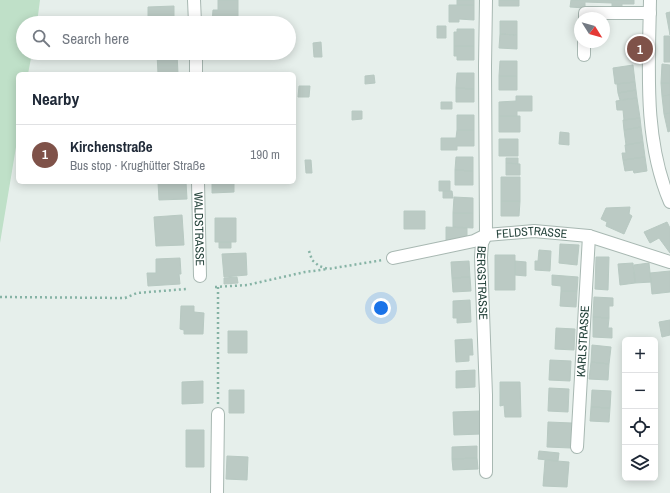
<!DOCTYPE html>
<meta charset="utf-8">
<style>
body{margin:0;font-family:"Archivo Narrow",sans-serif;background:#f2f2f3;color:#1f2937}
.controls{position:absolute;right:12px;bottom:12px;display:grid;overflow:hidden;border-radius:6px;box-shadow:0 2px 10px #0003}
.controls button{width:36px;height:36px;display:grid;place-items:center;padding:0;border:0;border-bottom:1px solid #e0e1e3;background:#fff;color:#1f2937;font:20px sans-serif}
.compass{position:absolute;left:574px;top:12px;width:36px;height:36px;border-radius:50%;background:#fff;box-shadow:0 2px 10px #0003;rotate:127deg}
.you{position:absolute;left:381px;top:308px;width:14px;height:14px;margin:-10px;border:3px solid #fff;border-radius:50%;background:#1a73e8;box-shadow:0 0 0 6px #1a73e833}
.badge{display:grid;place-items:center;width:26px;height:26px;border-radius:50%;background:#7f5249;color:#fff;font-size:13px;font-weight:700}
.pin{position:absolute;translate:-50% -50%;border:2px solid #fff;box-shadow:0 1px 4px #0006}
.list{margin:0;padding:0;list-style:none}
h2{display:flex;justify-content:space-between;align-items:center;height:52px;margin:0;padding:0 16px;font-size:17px}
h2 small{font-size:13px;font-weight:400;color:#747a83}
.list li{display:grid;grid-template-columns:26px 1fr auto;gap:12px;align-items:center;box-sizing:border-box;height:60px;padding:0 16px;border-top:1px solid #e0e1e3}
.list b{display:block;font-size:15px;white-space:nowrap}
.list p{margin:0;font-size:13px;white-space:nowrap;color:#747a83}
.list em{font-size:13px;font-style:normal;color:#747a83}
.icon{flex:none;width:22px;height:22px;fill:none;stroke:currentColor;stroke-width:2;stroke-linecap:round;stroke-linejoin:round}
.map{position:relative;flex:none;width:670px;height:493px;overflow:hidden}
.search{position:absolute;background:#fff;box-shadow:0 2px 10px #0003;left:16px;top:16px;width:280px;height:44px;display:flex;align-items:center;gap:10px;box-sizing:border-box;padding:0 14px;border-radius:22px;color:#747a83;font-size:15px}
.panel{position:absolute;background:#fff;box-shadow:0 2px 10px #0003;left:16px;top:72px;width:280px;height:112px;border-radius:6px}
.map>svg:first-child{display:block}
.green{fill:#bfe0c8}
.building{fill:#bbcac4;stroke:#b8c9c2}
.lines{fill:none;stroke-linecap:round;stroke-linejoin:round}
.minor-casing{stroke:#a8b8b2;stroke-width:14}
.path{stroke:#86b3a5;stroke-width:2.5;stroke-dasharray:2 3;stroke-linecap:butt}
.minor{stroke:#fff;stroke-width:12}
.labels{text-anchor:middle;stroke-width:4;stroke-linejoin:round;paint-order:stroke}
.street-label{font-size:12px;fill:#24423a;stroke:#f7fbf9}
</style>
<div class="map">
<svg width="670" height="493" viewBox="0 0 670 493">
<rect width="100%" height="100%" fill="#e6efeb"/>
<path class="green" d="M0,0H40L37,23H23V53H32L28,74H18V135L0,243Z"/>
<path class="building" d="M218,0H238V23L212,22L213,10H218Z
M457,0H474V5H457Z
M499,0H519V6H499Z
M571,0H634V4H622V10L612,9V3L585,2V8L570,7Z
M449,5H474V20L459,19V22H449Z
M174,6V23H148V7Z
M670,12V35L666,13Z
M500,21H517V35L500,34Z
M437,26H446V38H437Z
M457,29H474V46H454V32H457Z
M500,34L517,35V49L499,48Z
M664,36H670V62H664Z
M321,42L322,57H314L313,43Z
M454,46H474V60H457V56H454Z
M157,53H177L178,74H158Z
M211,53H230V58L211,59Z
M500,61H517V76H499Z
M662,64L670,65V83H661Z
M633,65L635,82L615,84L613,68Z
M457,73H474V89L456,88Z
M374,75L375,83L365,84V76Z
M499,76H517V90H499Z
M635,82L636,90L618,93L617,84Z
M661,83H670V95L662,96Z
M299,86H310L309,97H298Z
M456,88L474,89V102H456Z
M636,90L637,98L620,100L618,93Z
M670,95V113L664,114L662,96Z
M516,96H532V111H517V116H499V102L516,101Z
M637,98L640,118L624,120L623,110H617L616,101Z
M441,102H452V109H441Z
M352,111H362V119L352,120Z
M670,113V131L668,132L664,114Z
M457,115H474V130H457Z
M499,116H520V132H499Z
M640,118L641,127L624,130L623,120Z
M641,127L643,142L626,145L624,130Z
M457,130H474V146H457V150H441V138H456Z
M560,132L569,133V145L559,144Z
M499,139H518V156H499Z
M643,142L645,157L623,160L622,153H626L625,145Z
M456,157H473V171L455,170Z
M645,157L647,171L634,173L633,170L625,171L623,160Z
M506,158H518V164L506,163Z
M305,160H311L312,173H306Z
M506,163L520,164V175H506Z
M455,170L473,171V185H455Z
M501,177H520V201H501Z
M439,181H450V191H439Z
M158,182H186L187,199L159,200Z
M212,182H234V192L212,193Z
M443,191H452L453,198H443Z
M454,197L473,198V213H453Z
M501,201H520L519,216H501Z
M630,207L629,214L632,216L624,234L606,226L607,222L601,219L606,208Z
M404,211H425V229H404Z
M453,213H473V228L453,227Z
M182,215L184,245L156,246L154,217Z
M215,218H236V242H215Z
M667,222L670,228V253L659,238L650,243L644,232Z
M446,227L467,228V238L455,241V239L446,240Z
M219,242H231V248H219Z
M560,244L579,245L577,265L559,263Z
M539,250L551,251L550,271L535,270V261H538Z
M246,253L247,275L224,277L222,254Z
M495,255H515V290H495Z
M596,257H609L608,290L595,289Z
M180,258L181,274H179L180,284L148,286L147,273H156V259Z
M469,261L470,277L452,278L451,262Z
M515,261L526,262V276L515,275Z
M633,263L635,283L620,285L618,264Z
M649,263L651,282L635,283L634,265Z
M670,271V292L652,294L650,273Z
M552,275L578,277L577,291H561V286L552,285Z
M237,277L238,283L224,284V278Z
M470,277L471,291L453,292L452,278Z
M561,291H577L576,307L560,306Z
M594,297L613,298V306H609V318L593,317Z
M470,300L471,322L457,323V318H453V301Z
M181,306H194V312L204,313L203,334H184V330L180,329Z
M593,317L609,318L608,328H612V338L593,337Z
M670,320V335L662,337L659,322Z
M556,328L575,329L574,350L555,349Z
M228,331H247V353H228Z
M472,339L473,355H469V361L456,362L455,340Z
M592,345L611,347L609,364L591,362Z
M550,360L571,361L570,381L549,380Z
M591,362L609,364L608,380L589,379Z
M475,370V387L456,388V371Z
M203,381V403L182,404V382Z
M500,382H520L521,417H505L504,405L500,406Z
M549,388L569,389L568,412L548,411Z
M229,390H244V413H229Z
M592,390L611,391L610,408L591,407Z
M591,407L610,408L609,422L590,421Z
M480,411L481,434L454,435L453,412Z
M548,422L572,423L571,448L547,447Z
M186,430H204V467H186Z
M477,446V458L452,459V447Z
M539,451L559,453L558,461L538,459Z
M227,456L248,457L247,480L226,479Z
M477,458L478,469L453,470L452,459Z
M545,460L569,462L567,487L543,486Z"/>
<g class="lines">
<defs>
<g id="minor">
<path d="M194,0L195,23"/>
<path id="s1" d="M486,0L485,66L486,235L482,243L481,257L486,395V472"/>
<path d="M650,0C649,67 643,139 670,202"/>
<path d="M585,18V13H650"/>
<path d="M196,53V74"/>
<path d="M584,55V42"/>
<path id="s2" d="M198,182L200,276"/>
<path id="s3" d="M393,258L474,241L486,235L534,231L589,236L670,262"/>
<path id="s4" d="M577,447L589,236"/>
<path d="M217,493L218,414"/>
</g>
</defs>
<use href="#minor" class="minor-casing"/>
<path class="path" d="M309,251L312,260L319,266L328,269L383,260
M215,287L247,285L305,272L328,269
M0,297L125,298L137,293L186,289
M218,404V287"/>
<use href="#minor" class="minor"/>
</g>
<g class="labels">
<g class="street-label">
<text dy="4" stroke="none"><textPath href="#s2" startOffset="47">WALDSTRASSE</textPath></text>
<text dy="4" stroke="none"><textPath href="#s3" startOffset="142">FELDSTRASSE</textPath></text>
<text dy="4" stroke="none"><textPath href="#s1" startOffset="284">BERGSTRASSE</textPath></text>
<text dy="4" stroke="none"><textPath href="#s4" startOffset="106">KARLSTRASSE</textPath></text>
</g>
</g>
</svg>
<div class="controls">
<button>+</button>
<button>−</button>
<button><svg class="icon" aria-label="locate" viewBox="0 0 24 24"><circle cx="12" cy="12" r="6"/><path d="M12 2v4M12 18v4M2 12h4M18 12h4"/></svg></button>
<button><svg class="icon" aria-label="layers" viewBox="0 0 24 24"><path d="M12 4l9 5-9 5-9-5zM3 14l9 5 9-5"/></svg></button>
</div>
<svg class="compass" viewBox="-18 -18 36 36"><path d="M0-13l5 13h-10z" fill="#e53935"/><path d="M0 13l5-13h-10z" fill="#747a83"/></svg>
<div class="you"></div>
<div class="pin badge" style="left:640px;top:49px">1</div>
<div class="search"><svg class="icon" aria-label="search" viewBox="0 0 24 24"><circle cx="10" cy="10" r="6"/><path d="M15 15l6 6"/></svg>Search here</div>
<section class="panel">
<h2>Nearby<small></small></h2>
<ul class="list">
<li><span class="badge">1</span><div><b>Kirchenstraße</b><p>Bus stop · Krughütter Straße</p></div><em>190 m</em></li>
</ul>
</section>
</div>
